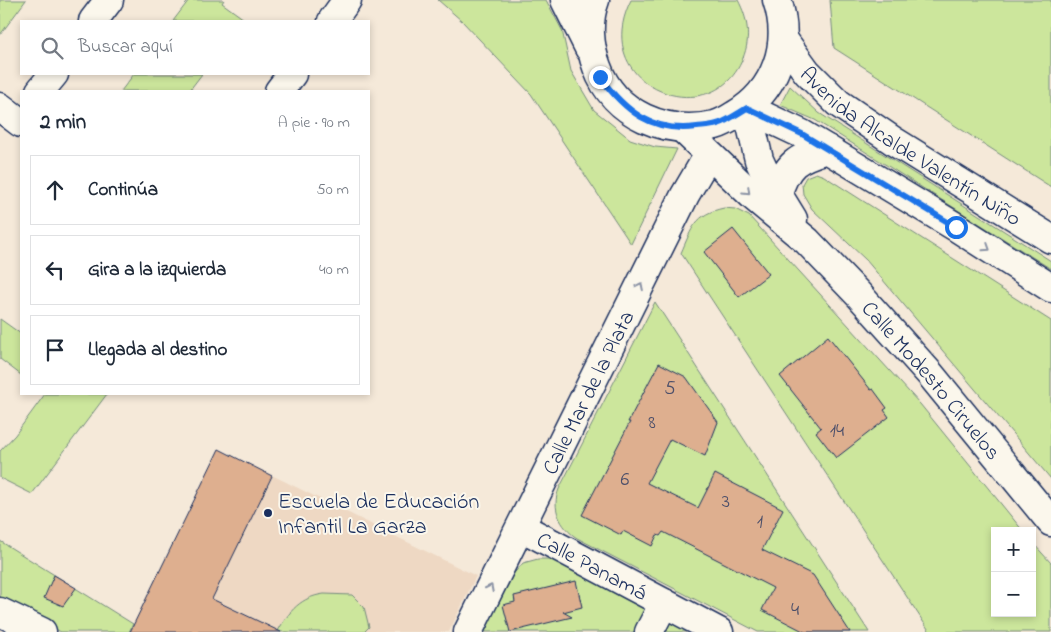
<!DOCTYPE html>
<html lang="es">
<meta charset="utf-8">
<style>
body{margin:0;font-family:"Indie Flower",sans-serif;background:#f2f2f3;color:#1f2937}
.controls{position:absolute;right:15px;bottom:15px;display:grid;overflow:hidden;border-radius:0px;box-shadow:0 2px 8px #0003}
.controls button{width:45px;height:45px;display:grid;place-items:center;padding:0;border:0;border-bottom:1px solid #e0e1e3;background:#fff;color:#1f2937;font:25px sans-serif}
.stop{position:absolute;width:15px;height:15px;margin:-11px;border:4px solid #1a73e8;border-radius:50%;background:#fff}
.stop.end{background:#1a73e8;border-color:#fff;box-shadow:0 1px 5px #0008}
.list{margin:0;padding:0;list-style:none}
h2{display:flex;justify-content:space-between;align-items:center;height:65px;margin:0;padding:0 20px;font-size:21px}
h2 small{font-size:16px;font-weight:400;color:#747a83}
.list li{display:grid;grid-template-columns:32px 1fr auto;gap:15px;align-items:center;box-sizing:border-box;height:70px;margin:0 10px 10px;padding:0 10px;border:1px solid #e0e1e3;border-radius:0px}
.list b{display:block;font-size:19px;white-space:nowrap}
.list em{font-size:16px;font-style:normal;color:#747a83}
.icon{flex:none;width:28px;height:28px;fill:none;stroke:currentColor;stroke-width:2;stroke-linecap:round;stroke-linejoin:round}
.map{position:relative;flex:none;width:1051px;height:632px;overflow:hidden}
.search{position:absolute;background:#fff;box-shadow:0 2px 8px #0003;left:20px;top:20px;width:350px;height:55px;display:flex;align-items:center;gap:12px;box-sizing:border-box;padding:0 18px;border-radius:0px;color:#747a83;font-size:19px}
.panel{position:absolute;background:#fff;box-shadow:0 2px 8px #0003;left:20px;top:90px;width:350px;height:305px;border-radius:0px}
.map>svg:first-child{display:block}
.built{fill:#eed8c3}
.green{fill:#cce69c;stroke:#748a7d}
.building{fill:#deaf8f;stroke:#1b2f5e}
.lines{fill:none;stroke-linecap:round;stroke-linejoin:round}
.minor-casing{stroke:#1b2f5e;stroke-width:31}
.tertiary-casing{stroke:#1b2f5e;stroke-width:31}
.minor{stroke:#fbf7ec;stroke-width:28}
.tertiary{stroke:#fbf7ec;stroke-width:28}
.oneway{stroke:#8b93a5}
.route{stroke:#1a73e8;stroke-width:6}
.poi-dot{fill:#1b2f5e;stroke:#fbf7ec;stroke-width:2}
.labels{text-anchor:middle;stroke-width:4;stroke-linejoin:round;paint-order:stroke}
.number-label{font-size:20px;fill:#4c4f6a}
.street-label{font-size:22px;fill:#1b2f5e;stroke:#fbf7ec}
.poi-label{font-size:22px;fill:#1b2f5e;stroke:#fbf7ec;text-anchor:start}
</style>
<div class="map">
<svg width="1051" height="632" viewBox="0 0 1051 632">
<rect width="100%" height="100%" fill="#f5e9d9"/>
<filter id="ink" filterUnits="userSpaceOnUse"><feTurbulence type="fractalNoise" baseFrequency=".02" numOctaves="2"/><feDisplacementMap in="SourceGraphic" scale="10" xChannelSelector="R" yChannelSelector="G"/><feConvolveMatrix kernelMatrix="1 2 1 2 8 2 1 2 1" color-interpolation-filters="sRGB"/></filter>
<g filter="url(#ink)">
<path class="built" d="M219,449L476,576L449,632H129Z"/>
<path class="green" d="M0,0H26L0,35Z
M189,0H224L222,3L244,19L242,21H173Z
M438,0H546L562,30L571,71L594,110L630,139L655,147L677,149L631,244L531,94L462,21Z
M631,0H738C748,19 751,38 743,58C713,135 587,87 631,0Z
M830,0H1051V187L834,48Z
M134,74H202L189,91H121Z
M790,86L819,113L1051,261V269L815,120L780,105Z
M816,173L824,176L1051,321V479L866,260L812,209L803,194L802,184L806,177Z
M724,208L735,209L749,216L920,404L1023,531H995V613H1032V542L1051,563V632H930L681,253C692,228 695,214 724,208Z
M655,302L869,632H758L577,538C560,527 551,508 559,489Z
M0,319L21,334V375L0,359Z
M45,394H107L32,494L0,478V451L15,435Z
M0,541L133,624L129,632H61L0,602Z
M538,559H551L651,613L641,632H485L508,580L523,563Z
M324,594L352,595L364,607L369,627L364,632H281L278,631C289,611 301,597 324,594Z
M665,618L691,632H658Z"/>
<path class="building" d="M733,229L769,274L739,297L704,252Z
M828,336L871,390L873,389L887,408L884,410L889,417L836,458L816,432L821,428L780,376Z
M659,363L686,377L718,422L705,456L670,439L647,483L698,508L715,474L783,509L762,550L813,575L850,632H805L762,610L773,588L663,532L660,536L657,535L652,546L623,531L621,535L582,515L630,422H628Z
M219,449L272,476L212,599L281,632H130Z
M54,575L76,588L63,606L44,598Z
M576,581L582,607L563,612L572,617L510,632L503,605L515,602L514,596Z"/>
<g class="lines">
<defs>
<g id="minor">
<path d="M93,21L109,0"/>
<path d="M332,21L347,0"/>
<path d="M40,91L54,74"/>
<path d="M279,91L292,74"/>
<path d="M0,107L21,123"/>
<path d="M747,108L759,160L766,175L793,219"/>
<path id="s1" d="M683,129L754,197L807,241L859,295L930,374L1051,522"/>
<path d="M777,195C787,164 796,158 827,149"/>
<path id="s2" d="M521,527L719,632"/>
<path d="M0,612L42,632"/>
<path id="s3" d="M468,632L685,195L702,166L712,157"/>
<path d="M649,632L664,603"/>
</g>
<g id="tertiary">
<path d="M565,0L589,48"/>
<path d="M595,0C587,21 589,46 597,67C614,115 667,136 715,125C722,123 729,119 735,115C776,91 792,44 777,0"/>
<path id="s4" d="M783,39L807,72L838,103L895,142L1051,239"/>
<path d="M747,108L802,134L827,149L956,227L1051,288"/>
</g>
</defs>
<use href="#minor" class="minor-casing"/>
<use href="#tertiary" class="tertiary-casing"/>
<use href="#minor" class="minor"/>
<use href="#tertiary" class="tertiary"/>
</g>
<defs><path id="oneway-chevron" d="M-2-3.5L2.5 0L-2 3.5" fill="none" stroke-width="1.6" stroke-linecap="round" stroke-linejoin="round" transform="scale(1.25)"/></defs>
<g class="oneway">
<use href="#oneway-chevron" transform="translate(747 191) rotate(44)"/>
<use href="#oneway-chevron" transform="translate(987 248) rotate(33)"/>
<use href="#oneway-chevron" transform="translate(640 286) rotate(-64)"/>
<use href="#oneway-chevron" transform="translate(490 588) rotate(-63)"/>
</g>
</g>
<g class="lines" filter="url(#ink)">
<path class="route" d="M600,77C625,111 652,133 697,127C706,126 715,126 723,122C731,118 739,113 747,108L802,134L956,227"/>
</g>
<circle class="poi-dot" cx="268" cy="513" r="5"/>
<g class="labels">
<g class="number-label">
<text x="670" y="394">5</text>
<text x="652" y="428">8</text>
<text x="837" y="436">14</text>
<text x="625" y="485">6</text>
<text x="726" y="507">3</text>
<text x="760" y="527">1</text>
<text x="795" y="615">4</text>
</g>
<g class="street-label">
<text dy="8" stroke="none"><textPath href="#s4" startOffset="169">Avenida Alcalde Valentín Niño</textPath></text>
<text dy="8" stroke="none"><textPath href="#s1" startOffset="354">Calle Modesto Ciruelos</textPath></text>
<text dy="8" stroke="none"><textPath href="#s3" startOffset="268">Calle Mar de la Plata</textPath></text>
<text dy="8" stroke="none"><textPath href="#s2" startOffset="81">Calle Panamá</textPath></text>
</g>
<g class="poi-label">
<text x="278" y="508">Escuela de Educación<tspan x="278" dy="25">Infantil La Garza</tspan></text>
</g>
</g>
</svg>
<div class="controls">
<button>+</button>
<button>−</button>
</div>
<div class="stop" style="left:956px;top:227px"></div>
<div class="stop end" style="left:600px;top:77px"></div>
<div class="search"><svg class="icon" aria-label="search" viewBox="0 0 24 24"><circle cx="10" cy="10" r="6"/><path d="M15 15l6 6"/></svg>Buscar aquí</div>
<section class="panel">
<h2>2 min<small>A pie · 90 m</small></h2>
<ul class="list">
<li><svg class="icon" aria-label="ahead" viewBox="0 0 24 24"><path d="M12 20V5M6 11l6-6 6 6"/></svg><div><b>Continúa</b></div><em>50 m</em></li>
<li><svg class="icon" aria-label="left" viewBox="0 0 24 24"><path d="M17 20v-9H6M10 6l-5 5 5 5"/></svg><div><b>Gira a la izquierda</b></div><em>40 m</em></li>
<li><svg class="icon" aria-label="arrive" viewBox="0 0 24 24"><path d="M6 21V4h12l-3 4 3 4H6"/></svg><div><b>Llegada al destino</b></div></li>
</ul>
</section>
</div>
